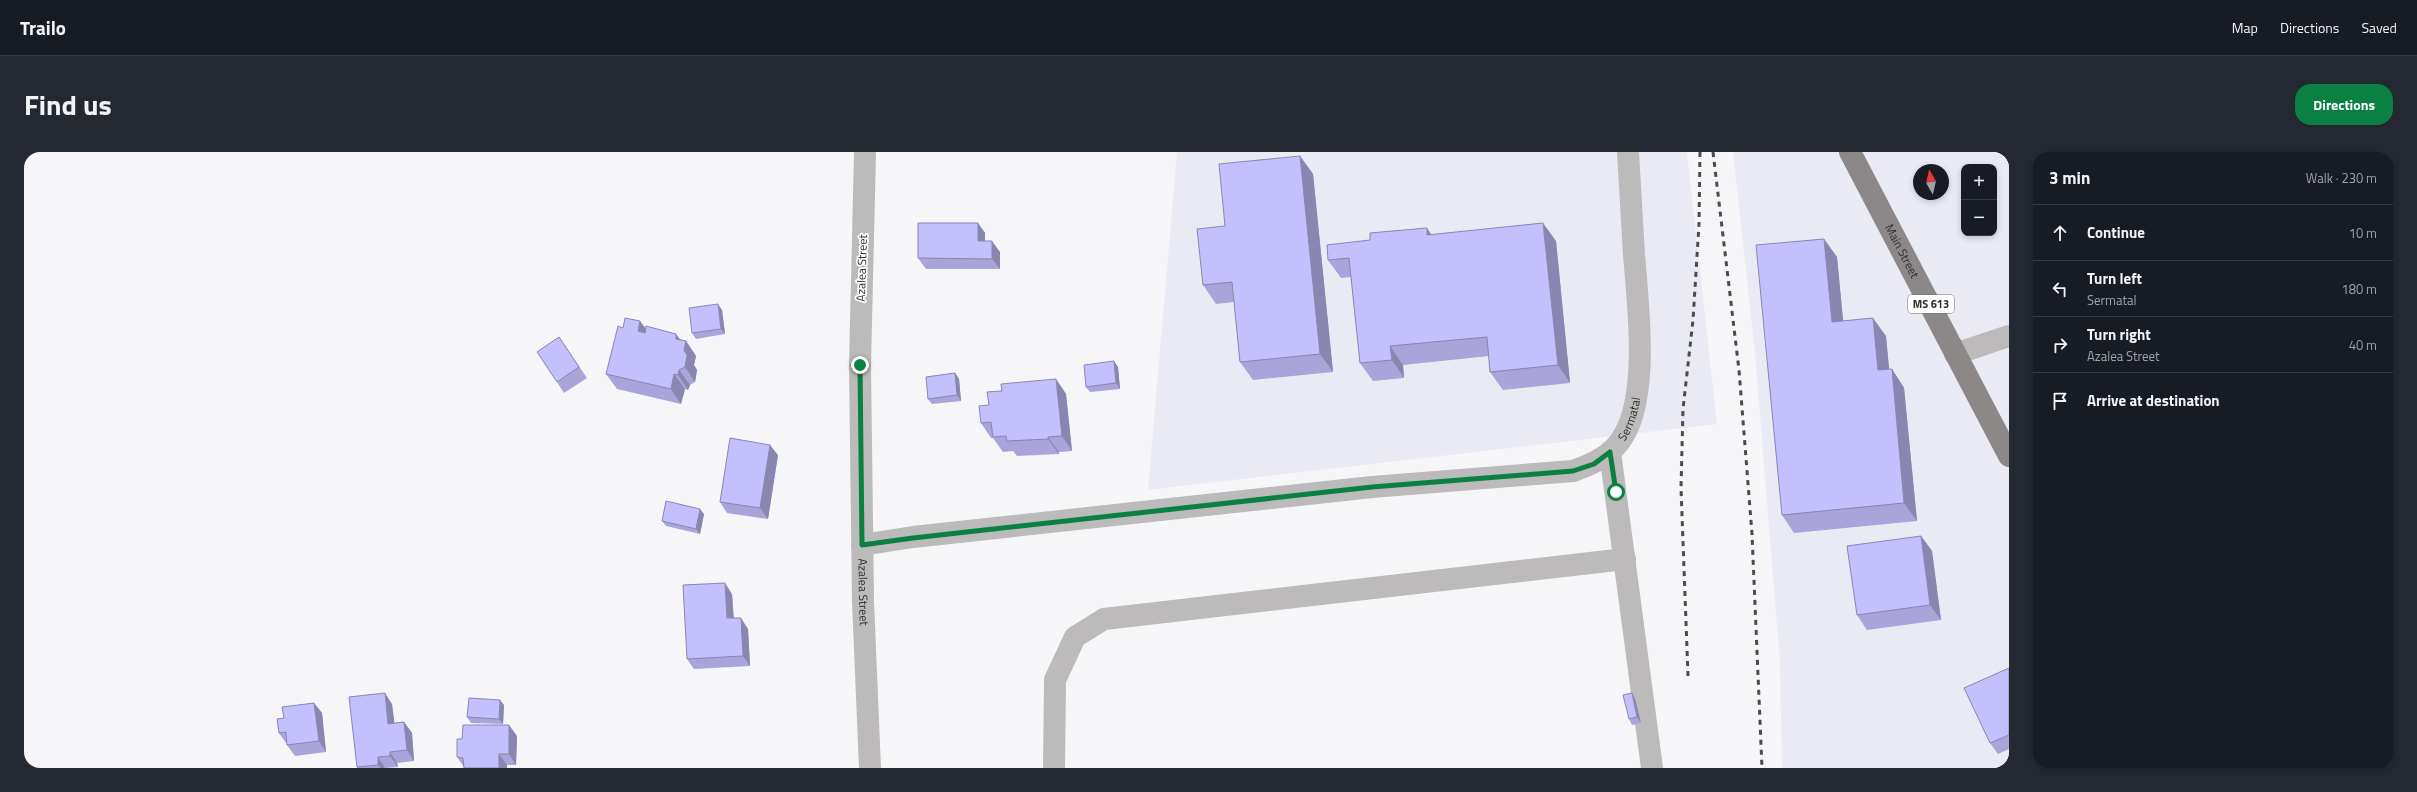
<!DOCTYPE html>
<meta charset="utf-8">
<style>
body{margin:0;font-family:"Titillium Web",sans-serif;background:#242831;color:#f1f3f6}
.controls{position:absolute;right:12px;top:12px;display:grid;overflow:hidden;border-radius:8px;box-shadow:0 2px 6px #0003}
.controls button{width:36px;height:36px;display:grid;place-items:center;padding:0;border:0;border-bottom:1px solid #363941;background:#171b24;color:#f1f3f6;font:20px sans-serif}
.compass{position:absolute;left:1889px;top:12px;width:36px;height:36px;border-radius:50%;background:#171b24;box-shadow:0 2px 6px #0003;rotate:352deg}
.stop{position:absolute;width:12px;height:12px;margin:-9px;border:3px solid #0b8043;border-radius:50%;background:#fff}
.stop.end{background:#0b8043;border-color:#fff;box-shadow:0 1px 4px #0008}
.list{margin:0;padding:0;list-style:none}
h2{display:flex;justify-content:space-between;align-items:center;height:52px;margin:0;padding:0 16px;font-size:17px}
h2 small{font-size:13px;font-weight:400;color:#9ea1a6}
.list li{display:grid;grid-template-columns:26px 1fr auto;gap:12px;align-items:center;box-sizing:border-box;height:56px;padding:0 16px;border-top:1px solid #363941}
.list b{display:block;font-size:15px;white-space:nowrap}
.list p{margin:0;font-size:13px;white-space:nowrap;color:#9ea1a6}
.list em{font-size:13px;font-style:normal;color:#9ea1a6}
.icon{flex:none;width:22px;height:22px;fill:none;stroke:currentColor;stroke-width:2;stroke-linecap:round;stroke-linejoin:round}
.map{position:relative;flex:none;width:1985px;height:616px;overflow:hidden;border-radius:16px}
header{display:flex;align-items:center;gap:24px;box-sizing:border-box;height:56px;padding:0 20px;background:#171b24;border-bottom:1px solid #363941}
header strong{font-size:19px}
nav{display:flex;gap:22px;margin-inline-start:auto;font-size:14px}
.intro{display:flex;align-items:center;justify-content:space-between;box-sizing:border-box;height:96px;padding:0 24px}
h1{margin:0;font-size:28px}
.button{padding:10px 18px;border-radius:16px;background:#0b8043;color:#fff;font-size:14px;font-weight:700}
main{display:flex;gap:24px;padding:0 24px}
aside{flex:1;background:#171b24;border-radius:16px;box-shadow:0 2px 6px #0003}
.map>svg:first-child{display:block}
.built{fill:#eaeaf4;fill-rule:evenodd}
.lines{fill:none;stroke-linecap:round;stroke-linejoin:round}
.minor{stroke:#bcbaba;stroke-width:22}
.major{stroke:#8b8887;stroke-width:22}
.rail{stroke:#4b4b4c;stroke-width:3;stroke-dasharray:5 5;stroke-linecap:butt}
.wall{fill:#a9a4da}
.shaded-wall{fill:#8986b1}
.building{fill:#c4bffd;stroke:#8986b1}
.route{stroke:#0b8043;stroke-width:5}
.labels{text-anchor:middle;stroke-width:3.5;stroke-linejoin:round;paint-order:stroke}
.shield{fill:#fff;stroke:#6d6d6d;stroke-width:1}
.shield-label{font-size:11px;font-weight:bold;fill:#2e2e2f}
.street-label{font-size:12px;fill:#2e2e2f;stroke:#fff}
</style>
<header>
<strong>Trailo</strong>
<nav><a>Map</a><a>Directions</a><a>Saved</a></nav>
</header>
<div class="intro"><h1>Find us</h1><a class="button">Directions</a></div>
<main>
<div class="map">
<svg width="1985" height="616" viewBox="0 0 1985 616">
<rect width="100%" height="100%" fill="#f6f6f9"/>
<path class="built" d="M1153,0H1663L1693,272L1124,338Z
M1709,0H1985V616H1758L1756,511L1731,202ZM1940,15H1970V81H1940ZM1895,18H1919V42H1895Z"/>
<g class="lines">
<g class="minor">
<path id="s1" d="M841,0L836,213L839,449L846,616"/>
<path d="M1931,202L1985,184"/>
<path d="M1586,300L1628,616"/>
<path id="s2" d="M838,393L889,385L1348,335L1549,319C1569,312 1589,303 1600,283C1625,240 1614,152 1610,103C1608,69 1606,34 1604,0"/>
<path d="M1030,616L1031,528L1051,485L1080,467L1601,407"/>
</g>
<path class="major" id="s3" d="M1826,0L1985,304"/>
<path class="rail" d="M1689,0L1715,218L1728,382L1738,616
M1664,524L1657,336L1659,257L1669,168L1675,72L1676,0"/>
</g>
<path class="wall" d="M1276,4L1289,22L1309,220L1229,228L1216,210L1210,150L1192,152L1179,133L1201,74Z
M954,71L961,81V89L976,100V117H902L894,106Z
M1408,83L1532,89L1546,231L1479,238L1466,220L1465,204L1379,213L1380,226L1349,229L1336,211L1327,125L1317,126L1304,108Z
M1800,87L1813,105L1819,169L1862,184L1865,218L1868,217L1880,236L1893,369L1770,381L1758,363Z
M698,158L701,182L672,187L668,181Z
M616,169L622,177L662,189L672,204L670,213L673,218L671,230L666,233L664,238L661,237L657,252L593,237L582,222L599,176Z
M535,185L563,226L540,241L533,230Z
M1094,215L1096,237L1066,240L1062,235Z
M931,221L935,227L937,249L908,252L904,247Z
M1032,227L1042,242L1048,299L1035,300V302L993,304L989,299L979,300L969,286H967L957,271L965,253L978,239Z
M754,303L744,367L703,361L696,350Z
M680,362L676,382L642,374L638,369Z
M1897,384L1908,399L1917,468L1843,478L1833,463Z
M708,442L710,466L724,477L726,514L670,517L663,507Z
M1985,516V597L1974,602L1966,591Z
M1608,541L1611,547L1617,571L1608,573L1605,567Z
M290,551L298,561L302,600L271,604L263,593V591H262L255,581L260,566Z
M368,552L370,571L380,570L388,581L390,609L373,611L374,615L361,616H333V615Z
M480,553L479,572L447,571L443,565Z
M493,584L492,613H483L440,615L433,605Z"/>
<path class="shaded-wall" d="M1276,4L1289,22L1309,220L1296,202Z
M954,71L961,81V99L954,89Z
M1519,71L1532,89L1546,231L1534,213Z
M1403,76L1415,94L1403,83Z
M1800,87L1813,105L1821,188L1808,170Z
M968,89L976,100V117L968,107Z
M694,152L698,158L701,182L697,177Z
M1849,166L1862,184L1867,237L1854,218Z
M616,169L627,184L614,179Z
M652,182L661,194L662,189L672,204L670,213L673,218L671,230L661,215L652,187Z
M1366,194L1379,213L1380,226L1368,208Z
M1090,209L1094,215L1096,237L1092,231Z
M1868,217L1880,236L1893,369L1880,351Z
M655,218L666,233L664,238L654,223Z
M931,221L935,227L937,249L933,243Z
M650,222L661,237L657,252L647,237Z
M1032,227L1042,242L1048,299L1038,284Z
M1024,285L1035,300V302L1024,287Z
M746,293L754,303L744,367L736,356Z
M676,357L680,362L676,382L672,377Z
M1897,384L1908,399L1917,468L1906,453Z
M701,431L708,442L710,477L703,466Z
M717,466L724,477L726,514L719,504Z
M361,541L368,552L372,583L364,572Z
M1608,541L1611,547L1617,571L1613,565Z
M476,548L480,553L479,572L475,567Z
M290,551L298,561L302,600L295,589Z
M380,570L388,581L390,609L383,598Z
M485,573L493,584L492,613L485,602Z
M366,600L373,611L374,615L366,604Z
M475,602L483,613V616H475Z
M354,605L361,616H356L354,613Z"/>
<path class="building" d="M1276,4L1296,202L1216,210L1208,130L1179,133L1173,77L1201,74L1195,12Z
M894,71H954V89H968V107L894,106Z
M1519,71L1534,213L1466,220L1463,185L1366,194L1368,208L1336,211L1325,106L1304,108L1303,93L1346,88V81L1403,76V83Z
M1800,87L1808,170L1849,166L1854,218L1868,217L1880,351L1758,363L1732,93Z
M694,152L697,177L668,181L665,156Z
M601,166L616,169L614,179L621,181L622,174L652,182V187L662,189L660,198L663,203L661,215L655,218L654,223L650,222L647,237L582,222L594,174L599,176Z
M535,185L555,215L533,230L513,200Z
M1090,209L1092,231L1062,235L1060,213Z
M931,221L933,243L904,247L902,225Z
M1032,227L1038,284L1024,285V287L983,289L982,284L969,285L967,270L957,271L955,254L965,253L963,240L978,239L977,232Z
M706,286L746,293L736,356L696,350Z
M642,349L676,357L672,377L638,369Z
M1897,384L1906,453L1833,463L1823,394Z
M701,431L703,466H717L719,504L663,507L659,433Z
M1985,516V583L1966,591L1940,536Z
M361,541L364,572L380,570L383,598L366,600V604L354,605V613L333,615L325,545Z
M1608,541L1613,565L1605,567L1599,543Z
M445,546L476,548L475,567L443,565Z
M290,551L295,589L263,593L262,580L255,581L253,567L260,566L258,555Z
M439,573H485V602H475V616H440L439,606L433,605V587H438Z"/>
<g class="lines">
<path class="route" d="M836,213L838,393L889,386L1348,335L1549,319L1570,312L1586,300L1592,340"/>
</g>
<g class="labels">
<rect class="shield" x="1884" y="143" width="46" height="18" rx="3"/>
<g class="shield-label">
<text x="1907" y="156">MS 613</text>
</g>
<g class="street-label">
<text dy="4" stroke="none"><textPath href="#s3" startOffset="112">Main Street</textPath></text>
<text transform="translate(838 116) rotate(-88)" y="4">Azalea Street</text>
<text dy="4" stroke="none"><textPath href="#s2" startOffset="796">Sermatal</textPath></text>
<text dy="4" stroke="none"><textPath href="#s1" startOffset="440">Azalea Street</textPath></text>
</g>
</g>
</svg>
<div class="controls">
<button>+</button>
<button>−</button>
</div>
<svg class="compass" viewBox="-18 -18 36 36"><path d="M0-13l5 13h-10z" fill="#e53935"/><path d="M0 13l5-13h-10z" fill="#9ea1a6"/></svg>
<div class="stop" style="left:1592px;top:340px"></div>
<div class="stop end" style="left:836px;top:213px"></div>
</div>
<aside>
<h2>3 min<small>Walk · 230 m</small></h2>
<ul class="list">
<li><svg class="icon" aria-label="ahead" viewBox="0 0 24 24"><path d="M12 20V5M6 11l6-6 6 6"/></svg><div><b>Continue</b></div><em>10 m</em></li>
<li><svg class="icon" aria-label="left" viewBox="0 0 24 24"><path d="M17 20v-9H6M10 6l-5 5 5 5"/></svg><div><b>Turn left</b><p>Sermatal</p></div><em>180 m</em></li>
<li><svg class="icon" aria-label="right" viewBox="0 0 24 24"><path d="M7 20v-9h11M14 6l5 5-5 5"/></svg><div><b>Turn right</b><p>Azalea Street</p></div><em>40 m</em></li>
<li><svg class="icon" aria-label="arrive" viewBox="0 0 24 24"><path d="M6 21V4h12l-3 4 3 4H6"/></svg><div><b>Arrive at destination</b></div></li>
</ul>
</aside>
</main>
